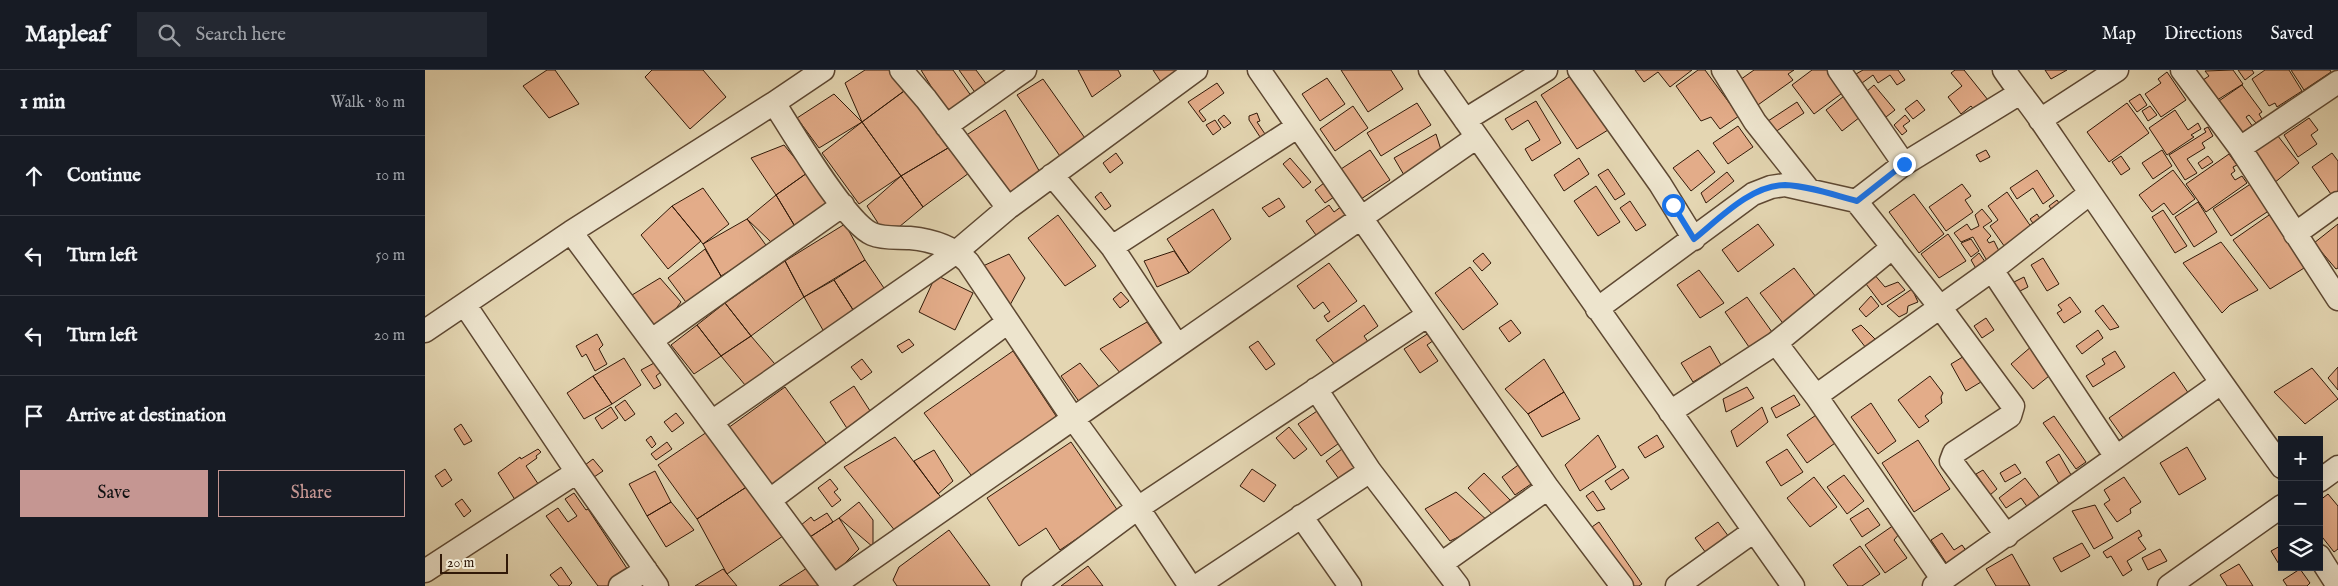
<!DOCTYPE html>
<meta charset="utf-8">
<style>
body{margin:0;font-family:"IM FELL English",serif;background:#242831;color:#f1f3f6}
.controls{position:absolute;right:15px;bottom:15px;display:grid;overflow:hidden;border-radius:0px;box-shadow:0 5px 20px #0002}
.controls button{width:45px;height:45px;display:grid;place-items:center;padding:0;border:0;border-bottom:1px solid #363941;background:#171b24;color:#f1f3f6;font:25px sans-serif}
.scale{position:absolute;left:15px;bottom:12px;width:68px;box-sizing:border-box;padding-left:5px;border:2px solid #311908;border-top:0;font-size:14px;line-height:18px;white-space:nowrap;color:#311908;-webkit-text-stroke:4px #ede4cd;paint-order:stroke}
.stop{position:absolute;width:15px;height:15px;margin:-11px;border:4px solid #1a73e8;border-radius:50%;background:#fff}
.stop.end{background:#1a73e8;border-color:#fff;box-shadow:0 1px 5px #0008}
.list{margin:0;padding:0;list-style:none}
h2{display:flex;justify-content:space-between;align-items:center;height:65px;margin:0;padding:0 20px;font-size:21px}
h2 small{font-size:16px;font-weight:400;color:#9ea1a6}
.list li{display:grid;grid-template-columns:32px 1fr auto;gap:15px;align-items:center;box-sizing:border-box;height:80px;padding:0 20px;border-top:1px solid #363941}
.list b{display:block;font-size:19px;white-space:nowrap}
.list em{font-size:16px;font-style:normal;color:#9ea1a6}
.actions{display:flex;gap:10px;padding:15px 20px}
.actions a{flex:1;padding:11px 0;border:1px solid #c59692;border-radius:0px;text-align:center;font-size:18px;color:#c59692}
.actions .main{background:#c59692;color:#111}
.icon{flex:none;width:28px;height:28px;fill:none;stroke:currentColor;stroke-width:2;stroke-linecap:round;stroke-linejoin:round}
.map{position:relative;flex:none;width:1913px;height:516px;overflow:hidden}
header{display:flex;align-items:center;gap:30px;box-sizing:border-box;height:70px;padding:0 25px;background:#171b24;border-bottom:1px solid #363941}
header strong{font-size:24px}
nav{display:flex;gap:28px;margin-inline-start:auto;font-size:18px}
.search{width:350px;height:45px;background:#242831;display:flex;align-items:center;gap:12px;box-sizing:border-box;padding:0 18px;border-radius:0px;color:#9ea1a6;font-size:19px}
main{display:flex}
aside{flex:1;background:#171b24}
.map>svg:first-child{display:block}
.building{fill:#e3ac89;stroke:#311908}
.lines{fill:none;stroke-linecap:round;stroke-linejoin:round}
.street-casing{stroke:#5e4832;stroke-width:25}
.street{stroke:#ede4cd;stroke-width:22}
.route{stroke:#1a73e8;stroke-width:6}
</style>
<header>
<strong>Mapleaf</strong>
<div class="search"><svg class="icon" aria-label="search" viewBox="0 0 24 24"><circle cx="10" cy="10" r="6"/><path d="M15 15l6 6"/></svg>Search here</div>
<nav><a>Map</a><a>Directions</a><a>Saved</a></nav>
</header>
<main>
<aside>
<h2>1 min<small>Walk · 80 m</small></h2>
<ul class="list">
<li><svg class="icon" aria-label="ahead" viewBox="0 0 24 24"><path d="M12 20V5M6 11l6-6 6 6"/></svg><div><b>Continue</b></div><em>10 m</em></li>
<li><svg class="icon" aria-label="left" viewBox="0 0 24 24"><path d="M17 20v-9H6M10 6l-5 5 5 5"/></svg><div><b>Turn left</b></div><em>50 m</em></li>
<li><svg class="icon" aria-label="left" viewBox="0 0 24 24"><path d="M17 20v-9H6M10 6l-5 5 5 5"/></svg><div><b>Turn left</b></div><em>20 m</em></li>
<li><svg class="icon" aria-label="arrive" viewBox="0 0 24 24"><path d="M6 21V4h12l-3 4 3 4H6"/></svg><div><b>Arrive at destination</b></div></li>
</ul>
<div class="actions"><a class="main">Save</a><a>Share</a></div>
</aside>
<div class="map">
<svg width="1913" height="516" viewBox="0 0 1913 516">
<rect width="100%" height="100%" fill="#e4d6b2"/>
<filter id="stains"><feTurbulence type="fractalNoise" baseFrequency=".004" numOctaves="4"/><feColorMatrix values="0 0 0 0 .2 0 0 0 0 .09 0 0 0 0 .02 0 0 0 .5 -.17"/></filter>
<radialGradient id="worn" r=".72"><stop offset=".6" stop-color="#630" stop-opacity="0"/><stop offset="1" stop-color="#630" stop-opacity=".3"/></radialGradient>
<path class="building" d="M122,0H130L154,34L124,48L98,16Z
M227,0H278L301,27L265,59L220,7Z
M440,0H473L487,15L437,52L420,13Z
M496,0H528L549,30L525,47Z
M534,0H551L565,19L554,28Z
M653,0H693L696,6L667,27Z
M728,0H763L738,15Z
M916,0H966L978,19L943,42Z
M1210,0H1267L1245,17L1233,2L1219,12Z
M1273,0H1280L1314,46L1295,59L1286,47L1276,51L1251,16Z
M1329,0H1369L1363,4L1368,10L1330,37L1312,12Z
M1387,0H1404L1420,21L1389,44L1367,15Z
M1438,0H1473L1480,10L1472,15L1465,5L1453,13L1448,5L1437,13L1431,4Z
M1530,0H1539L1567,35L1554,46L1546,36L1536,44L1523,27L1537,16L1526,3Z
M1620,0H1642L1626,9Z
M1808,0L1818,14L1789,32L1775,12L1784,6L1780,1Z
M1813,0H1827L1829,3L1820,10Z
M1840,0H1864L1877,21L1852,37L1850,33L1844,36L1827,9Z
M1866,0H1905L1906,2L1879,20Z
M1742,2L1761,30L1736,47L1720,24L1736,13L1733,9Z
M1147,5L1183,60L1152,79L1116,25Z
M902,8L920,34L895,51L877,24Z
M618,9L662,71L637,89L592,25Z
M792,13L799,23L774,41L781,50L778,52L763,32Z
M1449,15L1470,40L1461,47L1441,22Z
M1817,15L1837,42L1834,44L1837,49L1831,53L1824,45L1821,47L1828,57L1814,66L1791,33Z
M482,19L523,78L476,106L437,52Z
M1423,23L1439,44L1417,61L1401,40Z
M409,24L437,52L394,78L372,48Z
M1715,24L1722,35L1712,42L1704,31Z
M1492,30L1500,40L1488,49L1480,39Z
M1111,31L1136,73L1107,91L1100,79L1115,70L1103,50L1087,60L1080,49Z
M1372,32L1379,43L1347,64L1340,53Z
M992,33L1006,55L956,86L942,63Z
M1702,33L1724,63L1684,92L1662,62Z
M928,36L943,58L910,81L895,59Z
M1725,36L1732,45L1723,51L1717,41Z
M580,40L617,106L587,130L540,66Z
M1750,40L1763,60L1773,53L1776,59L1766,65L1769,67L1742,85L1724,58Z
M832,43L835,51L832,52L842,67L837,70L824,50V46Z
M799,45L806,53L799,58L793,50Z
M1480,45L1485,51L1478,56L1482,61L1477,65L1469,55Z
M1884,48L1893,60L1886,65L1892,74L1873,87L1859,65Z
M790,50L796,59L788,65L781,55Z
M437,52L476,106L434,134L397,83Z
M1313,56L1328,77L1303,94L1288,73Z
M1783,57L1788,66L1777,73L1780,78L1762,89L1772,103L1760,110L1744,85L1781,62L1779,59Z
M1849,61L1874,93L1849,113L1823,80Z
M1011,64L1017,83L979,105L969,88Z
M359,75L382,103L351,125L326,88Z
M523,78L544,103L498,137L476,106Z
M945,80L965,110L936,129L916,99Z
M1273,80L1290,102L1266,121L1248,98Z
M1561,80L1565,87L1555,92L1551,85Z
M1737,80L1747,96L1728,109L1717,93Z
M691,83L698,93L685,103L678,93Z
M1907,83L1913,91V123L1908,127L1887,97Z
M1804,84L1812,95L1808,97L1810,101L1806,104L1810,110L1817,106L1822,113L1781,142L1761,114Z
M1696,86L1705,99L1696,105L1687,92Z
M1783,86L1788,92L1777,99L1773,93Z
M865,88L886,112L878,118L858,94Z
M1154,88L1164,104L1139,121L1129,105Z
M1183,99L1200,124L1190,130L1173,105Z
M1612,100L1629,126L1618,134L1608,118L1592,129L1585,118Z
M1748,100L1770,129L1748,145L1739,133L1727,142L1714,125Z
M1302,102L1309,111L1281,133L1276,123Z
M382,103L407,139L374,163L351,125Z
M476,106L498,137L462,167L442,136Z
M899,113L909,127L900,133L890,120Z
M1827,113L1845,140L1806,166L1788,139Z
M1537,114L1546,126L1540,130L1548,142L1521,161L1504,137Z
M1171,116L1195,152L1173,166L1149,131Z
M278,118L304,154L278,174L247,136Z
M676,122L686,136L680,140L670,127Z
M1582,122L1609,161L1582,180L1565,156L1573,150L1563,136Z
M1489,124L1519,164L1494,183L1464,142Z
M351,125L374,163L346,172L322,149Z
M854,128L860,137L844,147L837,138Z
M1632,130L1638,139L1630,145L1624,136Z
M1205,131L1221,155L1211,161L1195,138Z
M1773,132L1792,162L1769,177L1750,147Z
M904,135L909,142L917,136L927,150L896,172L881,151Z
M247,136L276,171L243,199L216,165Z
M788,139L806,169L764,203L742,169Z
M1557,139L1567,151L1558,157L1566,166L1562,170L1564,173L1569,171L1576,185L1564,194L1548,167L1536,172L1529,163L1542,154L1546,160L1554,156L1550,145Z
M1738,140L1762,176L1750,183L1727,147Z
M1847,143L1884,195L1845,219L1808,170Z
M1612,144L1619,154L1612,159L1605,149Z
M633,145L671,196L640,216L603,168Z
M322,149L343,178L296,206L278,174Z
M420,154L440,190L379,227L360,191Z
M1333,154L1349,175L1313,202L1297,180Z
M1913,154V198L1911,199L1889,173Z
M1523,164L1541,191L1514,208L1496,184Z
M1546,169L1554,181L1546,187L1536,173Z
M1796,172L1833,220L1805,235L1797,243L1758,193Z
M280,179L296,206L266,239L243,208Z
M749,181L764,203L732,217L719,191Z
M1058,183L1066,193L1057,201L1048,191Z
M1554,183L1563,196L1553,202L1546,190Z
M584,184L600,208L585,235L558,196Z
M1618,188L1634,214L1622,221L1606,195Z
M440,190L463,224L432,246L409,210Z
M360,191L379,227L326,266L300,233Z
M904,193L932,231L903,252L899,246L905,242L898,232L889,239L872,216Z
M1045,197L1073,234L1038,260L1010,223Z
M1369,198L1394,231L1360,256L1335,223Z
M1274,200L1299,233L1275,248L1252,215Z
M1448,203L1460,217L1473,212L1480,220L1457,235L1438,210Z
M511,205L548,223L530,260L494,242Z
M1599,207L1603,217L1593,222L1589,212Z
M235,208L256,232L232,263L207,225Z
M409,210L432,246L402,267L379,227Z
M1487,219L1493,232L1483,236L1482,243L1474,247L1462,236Z
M696,222L704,231L695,238L688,229Z
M1446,226L1454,236L1441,247L1434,239Z
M1322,227L1347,262L1324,277L1300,242Z
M1645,227L1656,242L1639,253L1632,243L1637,240L1633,235Z
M300,233L326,266L296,286L272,255Z
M939,235L953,256L939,266L946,276L913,299L891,270Z
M1678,235L1694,257L1685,260L1670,241Z
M1561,248L1569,260L1557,268L1549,256Z
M1086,250L1096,263L1084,272L1074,258Z
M722,252L738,276L696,304L675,279Z
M272,255L296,286L269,304L246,275Z
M1436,255L1451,270L1441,278L1427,260Z
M1673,260L1678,268L1657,284L1651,276Z
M1007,261L1012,268L1002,275L1013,291L995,303L979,279Z
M172,264L178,275L174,279L182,294L170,301L161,284L157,287L151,276Z
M326,266L355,300L325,321L296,286Z
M484,269L489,275L477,283L472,276Z
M833,271L850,294L841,300L824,277Z
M1285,276L1296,295L1268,312L1256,293Z
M1607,276L1629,302L1608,319L1586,294Z
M588,281L633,349L549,409L499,343Z
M1690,281L1700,297L1668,317L1661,306L1680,294L1677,289Z
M1541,285L1556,312L1541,321L1526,294Z
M199,288L216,315L187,334L168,306Z
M437,289L447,302L436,310L426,297Z
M1119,289L1139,322L1103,344L1080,319Z
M231,292L236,302L231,306L236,315L229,319L216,300Z
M655,293L676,319L655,333L636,306Z
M1913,297V320L1903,308Z
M1887,298L1913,329L1880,354L1849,322Z
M1749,302L1764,324L1699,369L1684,348Z
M168,306L187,334L159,349L142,323Z
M1505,306L1518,323L1516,327L1517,333L1500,346L1504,351L1494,358L1473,330Z
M429,316L449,347L425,363L405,332Z
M360,317L406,380L350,421L303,358Z
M1322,317L1329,328L1301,342L1298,329Z
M1139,322L1155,349L1117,367L1103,344Z
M1369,325L1375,335L1351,348L1346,338Z
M200,330L210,344L200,351L190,337Z
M1446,333L1471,371L1453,384L1426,347Z
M186,337L193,348L177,359L170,348Z
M898,337L920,369L896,386L873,354Z
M1337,337L1343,352L1312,377L1306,361Z
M1397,341L1413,371L1382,393L1362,365Z
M251,343L259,353L247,362L239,352Z
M1629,346L1661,392L1651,399L1618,353Z
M36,354L47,371L39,375L29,359Z
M864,357L882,379L869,389L851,368Z
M282,362L323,416L272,449L233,395Z
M1173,365L1191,397L1155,421L1140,395Z
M1232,365L1239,377L1220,388L1213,377Z
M226,366L231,374L227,378L221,370Z
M470,367L518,430L471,462L419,397Z
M1493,370L1525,419L1489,442L1457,393Z
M242,372L247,379L231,390L226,384Z
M646,372L693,441L635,480L621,458L594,476L562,428Z
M1762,377L1781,409L1754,425L1735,393Z
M113,379L116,382L111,386L112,388L101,396L118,421L94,436L73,403L95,387L96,389Z
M917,379L931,398L914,409L901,391Z
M1362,379L1378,402L1356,416L1341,392Z
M509,380L528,411L513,424L489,391Z
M1634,384L1649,410L1636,417L1621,392Z
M168,389L178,401L169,407L160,395Z
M1096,393L1109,412L1090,425L1077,407Z
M1590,394L1596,403L1580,412L1575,403Z
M20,399L27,410L17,417L10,406Z
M827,399L851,415L839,432L815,416Z
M1198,399L1204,408L1186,420L1180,411Z
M1558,400L1572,419L1565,425L1551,404Z
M230,401L246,432L222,446L204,414Z
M1059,403L1085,430L1068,445L1043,418Z
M1419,405L1439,431L1422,444L1402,417Z
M1389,407L1412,437L1385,457L1362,428Z
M1699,407L1716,432L1705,439L1706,443L1692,452L1679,434L1685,430L1679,420Z
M1600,408L1619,433L1606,442L1596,428L1581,438L1574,428Z
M405,409L413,419L409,422L416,430L407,437L393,418Z
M323,416L358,466L302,504L272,449Z
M1168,421L1180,439L1172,441L1161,426Z
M1031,422L1064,452L1025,471L1000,439Z
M149,423L161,440L163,439L207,506L191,516H173L121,446L133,438L143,452L152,446L140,429Z
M1903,424L1913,436V479L1909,482L1894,463V431Z
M37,429L46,441L39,447L30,434Z
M246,432L269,460L241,477L222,446Z
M434,432L448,450V477L414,448Z
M1670,435L1688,468L1669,479L1647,441Z
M1443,438L1455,455L1437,467L1425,449Z
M402,443L408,452L385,467L376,455L386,447L389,451Z
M414,448L434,479L412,501L385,467Z
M1174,452L1217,514L1214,516H1203L1164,459Z
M1293,452L1304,467L1281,483L1270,468Z
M1469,455L1475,463L1469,470L1482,488L1460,503L1440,475Z
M524,460L565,516H472L468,510L474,497Z
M1714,460L1717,466L1713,468L1721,479L1702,491L1707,500L1698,506L1686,486L1682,488L1678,482Z
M1517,463L1529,480L1537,475L1542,482L1522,494L1506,470Z
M1657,473L1665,486L1636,502L1628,488Z
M1857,475V495L1855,496L1846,481Z
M1435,476L1455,504L1437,516H1423L1408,495Z
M1735,479L1742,491L1723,500L1717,488Z
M1587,484L1605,516H1571L1561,499Z
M1814,494L1828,516H1802L1795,505Z
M663,496L678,516H636Z
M136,497L147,513L144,516H134L125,505Z
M382,498L395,516H354Z
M298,499L312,516H270Z
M1875,499L1885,513L1882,516H1862L1858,510Z"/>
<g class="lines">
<defs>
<path id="street" d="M476,0L501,29L583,138
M834,0L1123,418L1197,516
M1005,0L1368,516
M1154,0L1235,114L1269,169
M1298,0L1330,52L1384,120
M1414,0L1479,94
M1579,0C1591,18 1605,34 1617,52C1696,168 1774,283 1857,397
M1757,0L1815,78L1913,229
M349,33C367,61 421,153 447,164C459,169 472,167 485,168C506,170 528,177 543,192L647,347L713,438L765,516
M1040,50L1121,0
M1615,50L1692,0
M521,56L600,0
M1815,78L1913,12
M627,105L687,177L752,275
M1431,131L1479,94L1595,23
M146,162L408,516
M1870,164L1913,133
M687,177L872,57
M1567,200L1691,387
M40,235L152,402L232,516
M1172,239L1328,124L1346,117L1360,115L1431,131L1515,237L1588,336L1585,346L1529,383L1526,391L1582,466
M0,261L146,162L349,33L398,0
M227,270L418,135
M1351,273L1468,177
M891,319L945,401L1033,516
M1391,326L1567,200L1664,124
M1245,342L1351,273L1391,326L1518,510
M288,351L530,183L583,138L771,0
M1894,411L1913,397
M345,430L583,252
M876,446L925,516
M1894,486L1913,516
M1016,494L1123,418
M0,501L152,402
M195,516L221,500
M408,516L1052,67
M608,516L713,438L1003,245
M772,516L945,401
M1252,516L1329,461
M1509,516L1796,313
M1744,516L1857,436"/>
</defs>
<use href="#street" class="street-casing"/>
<use href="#street" class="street"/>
</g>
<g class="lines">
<path class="route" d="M1248,135L1269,169C1294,149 1326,115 1360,115C1384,116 1409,125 1432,131L1479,94"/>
</g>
<rect width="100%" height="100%" filter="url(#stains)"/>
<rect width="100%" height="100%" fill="url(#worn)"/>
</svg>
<div class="controls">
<button>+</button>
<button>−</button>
<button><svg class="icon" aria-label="layers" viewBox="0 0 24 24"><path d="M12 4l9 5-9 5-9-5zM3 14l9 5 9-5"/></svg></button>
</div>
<div class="scale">20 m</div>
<div class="stop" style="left:1248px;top:135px"></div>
<div class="stop end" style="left:1479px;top:94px"></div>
</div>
</main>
